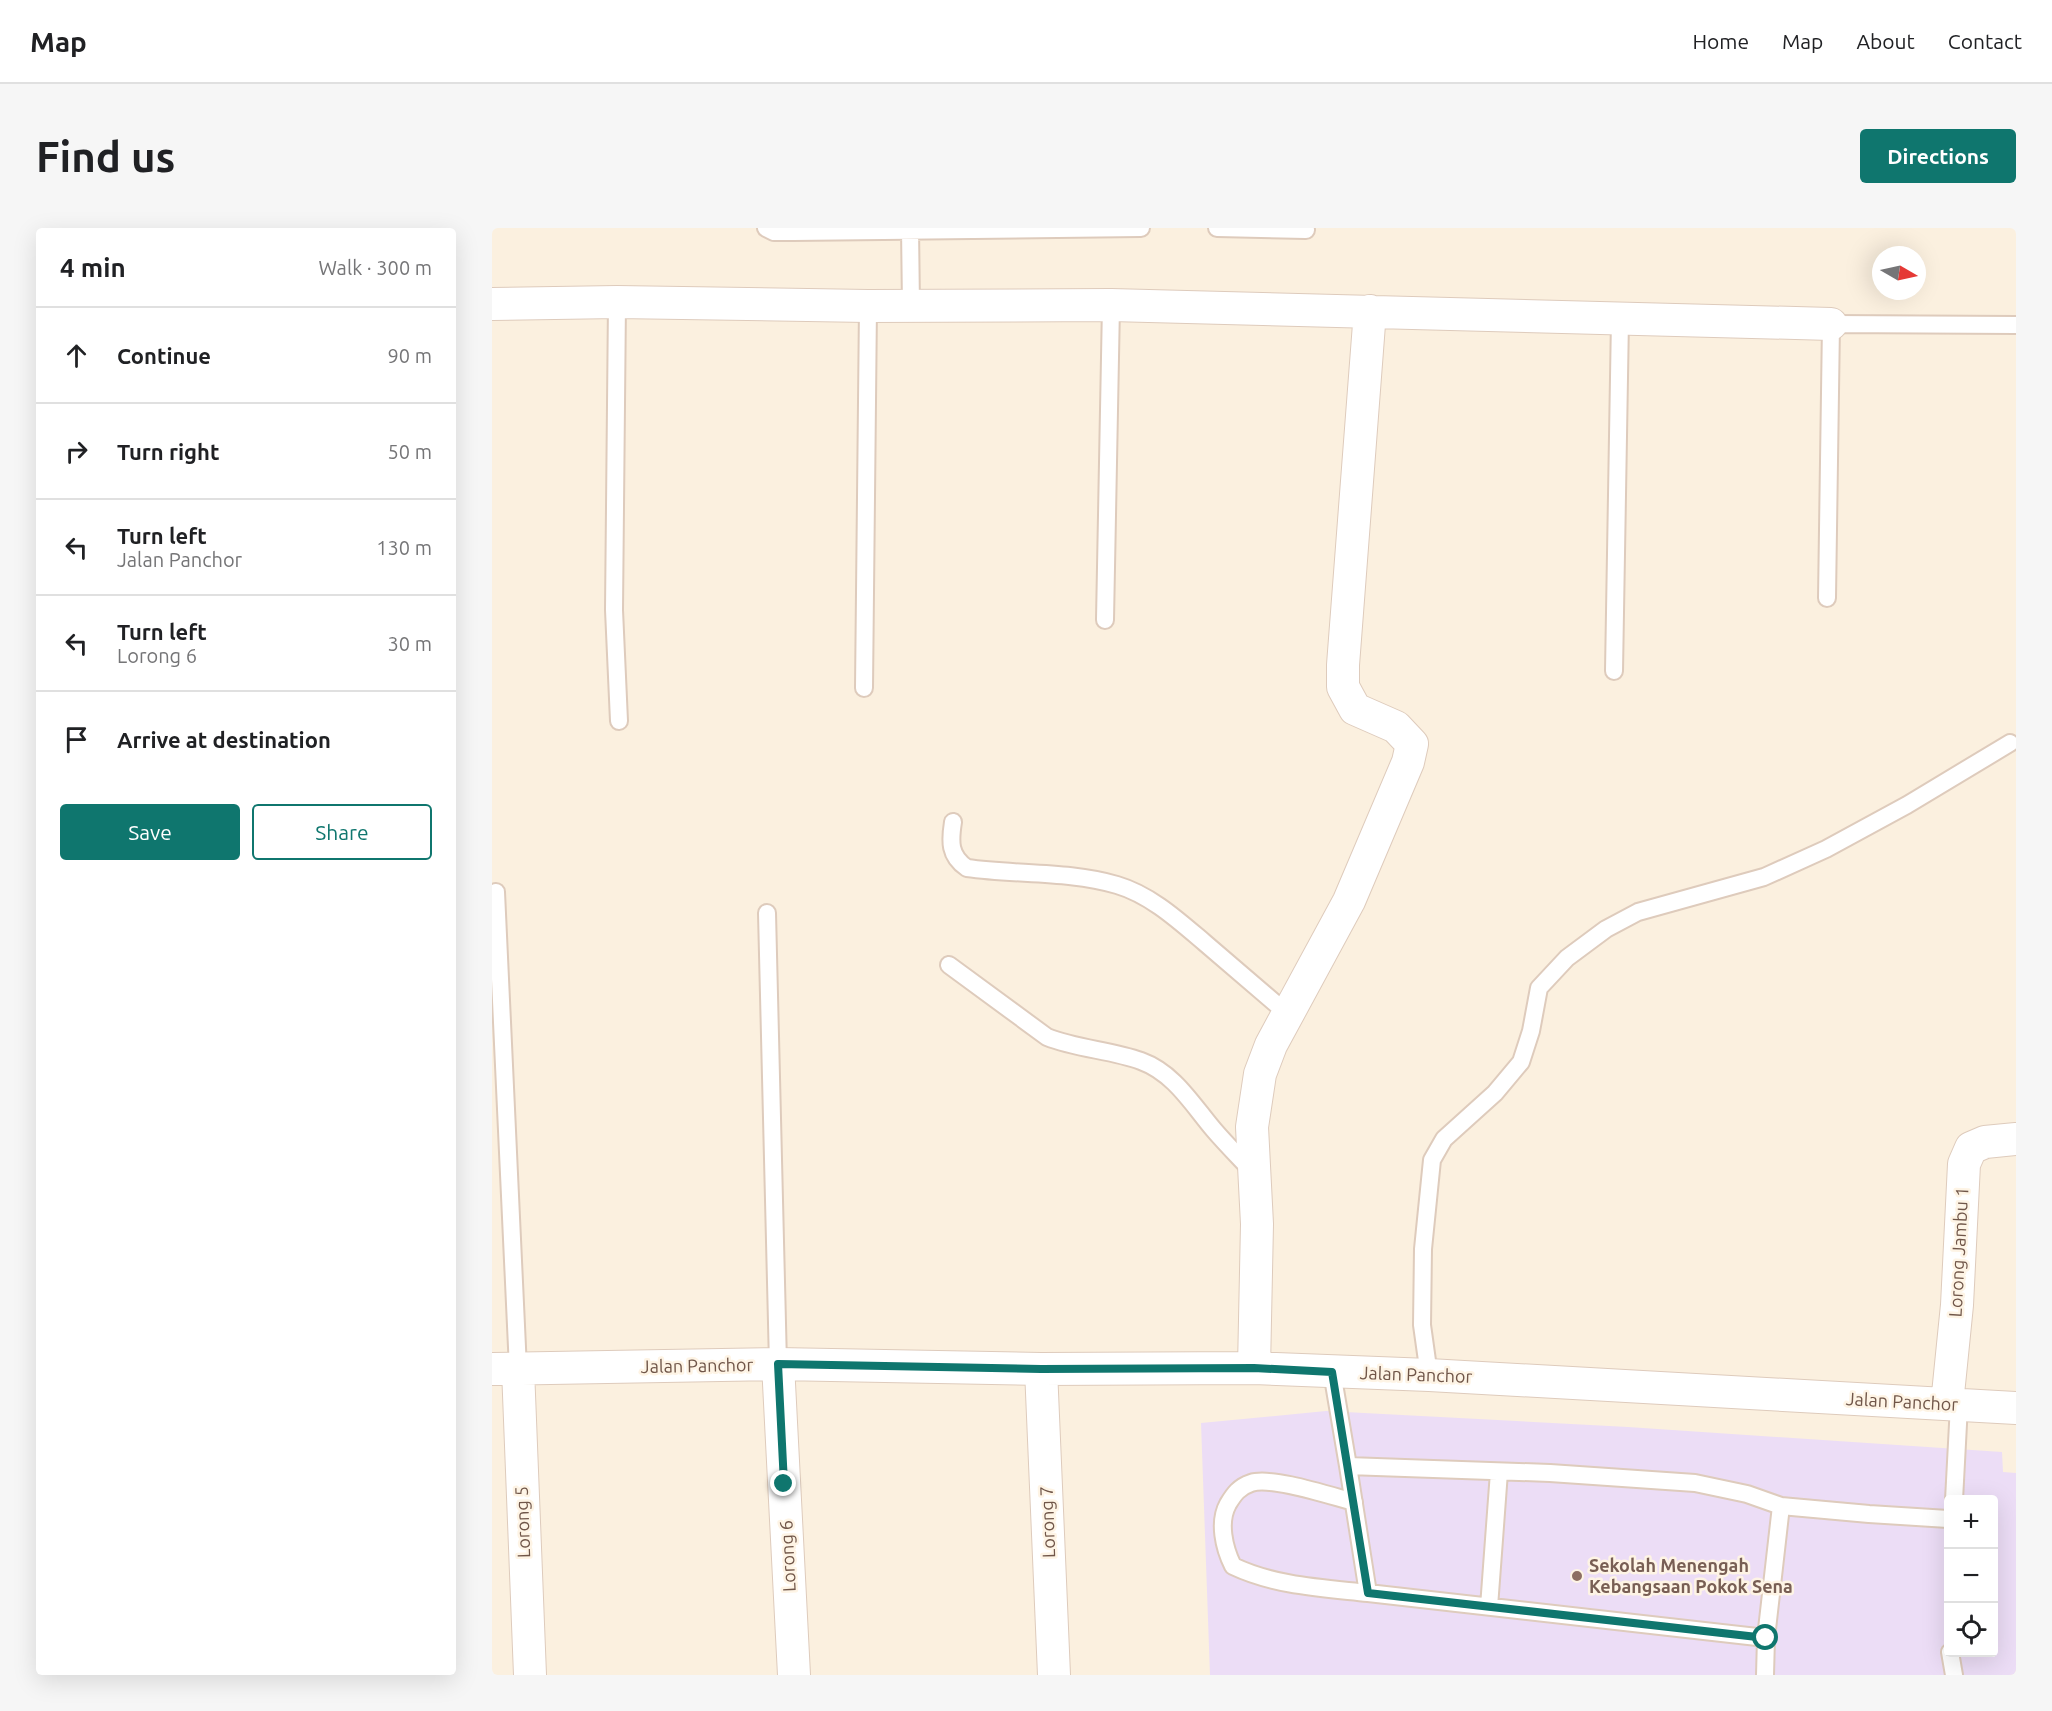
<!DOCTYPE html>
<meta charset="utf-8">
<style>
body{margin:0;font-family:Ubuntu,sans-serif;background:#f6f6f6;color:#202124}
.controls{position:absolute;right:18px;bottom:18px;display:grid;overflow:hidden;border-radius:6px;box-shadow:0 6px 24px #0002}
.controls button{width:54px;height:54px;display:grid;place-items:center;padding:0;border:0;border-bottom:2px solid #e0e0e0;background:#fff;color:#202124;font:30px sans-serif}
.compass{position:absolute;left:1380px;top:18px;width:54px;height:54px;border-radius:50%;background:#fff;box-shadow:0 6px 24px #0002;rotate:99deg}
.stop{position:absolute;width:18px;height:18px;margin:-14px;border:4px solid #0f766e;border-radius:50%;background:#fff}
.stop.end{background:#0f766e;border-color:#fff;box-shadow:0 2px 6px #0008}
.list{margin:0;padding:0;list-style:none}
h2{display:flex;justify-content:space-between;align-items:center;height:78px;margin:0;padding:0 24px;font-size:26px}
h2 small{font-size:20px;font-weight:400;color:#757577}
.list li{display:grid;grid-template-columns:39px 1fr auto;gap:18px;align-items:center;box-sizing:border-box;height:96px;padding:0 24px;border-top:2px solid #e0e0e0}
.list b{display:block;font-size:22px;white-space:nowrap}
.list p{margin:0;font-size:20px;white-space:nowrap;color:#757577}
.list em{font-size:20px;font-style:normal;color:#757577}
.actions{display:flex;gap:12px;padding:18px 24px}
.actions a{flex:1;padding:14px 0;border:2px solid #0f766e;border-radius:6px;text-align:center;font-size:21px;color:#0f766e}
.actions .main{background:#0f766e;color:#fff}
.icon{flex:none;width:33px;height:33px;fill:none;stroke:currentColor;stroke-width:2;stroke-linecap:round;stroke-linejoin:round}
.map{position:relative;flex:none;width:1524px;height:1447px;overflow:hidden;border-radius:6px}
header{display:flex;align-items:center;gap:36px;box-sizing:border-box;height:84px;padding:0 30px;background:#fff;border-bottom:2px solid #e0e0e0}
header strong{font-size:28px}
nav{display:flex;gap:33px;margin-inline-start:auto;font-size:21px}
.intro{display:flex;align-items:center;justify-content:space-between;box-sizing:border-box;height:144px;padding:0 36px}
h1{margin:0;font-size:42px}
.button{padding:15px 27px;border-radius:6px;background:#0f766e;color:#fff;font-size:21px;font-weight:700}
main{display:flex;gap:36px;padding:0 36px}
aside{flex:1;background:#fff;border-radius:6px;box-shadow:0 6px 24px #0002}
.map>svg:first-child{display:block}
.education{fill:#ecddf6;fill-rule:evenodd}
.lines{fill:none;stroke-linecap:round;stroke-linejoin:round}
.lane-casing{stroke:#decbbc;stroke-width:20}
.street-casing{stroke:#decbbc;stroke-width:34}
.lane{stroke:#fff;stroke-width:16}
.street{stroke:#fff;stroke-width:32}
.route{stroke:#0f766e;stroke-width:8}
.education-dot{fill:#8d6e63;stroke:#fef4e5;stroke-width:2}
.labels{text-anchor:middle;stroke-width:5;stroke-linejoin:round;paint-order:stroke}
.street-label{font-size:18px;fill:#705649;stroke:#fef4e5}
.education-label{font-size:18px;font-weight:bold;fill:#785e54;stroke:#fef4e5;text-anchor:start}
</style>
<header>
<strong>Map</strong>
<nav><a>Home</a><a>Map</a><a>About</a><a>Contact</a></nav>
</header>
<div class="intro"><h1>Find us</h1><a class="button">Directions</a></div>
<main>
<aside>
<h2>4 min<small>Walk · 300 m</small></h2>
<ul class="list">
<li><svg class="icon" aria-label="ahead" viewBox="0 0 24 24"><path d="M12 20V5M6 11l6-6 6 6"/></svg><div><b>Continue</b></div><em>90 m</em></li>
<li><svg class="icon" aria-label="right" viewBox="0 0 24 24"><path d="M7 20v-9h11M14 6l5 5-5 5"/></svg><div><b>Turn right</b></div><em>50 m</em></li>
<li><svg class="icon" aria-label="left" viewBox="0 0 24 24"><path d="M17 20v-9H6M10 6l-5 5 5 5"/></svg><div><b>Turn left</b><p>Jalan Panchor</p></div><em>130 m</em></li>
<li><svg class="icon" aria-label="left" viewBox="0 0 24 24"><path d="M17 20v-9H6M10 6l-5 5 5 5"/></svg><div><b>Turn left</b><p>Lorong 6</p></div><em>30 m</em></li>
<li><svg class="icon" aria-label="arrive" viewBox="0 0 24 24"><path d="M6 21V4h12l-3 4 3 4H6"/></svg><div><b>Arrive at destination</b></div></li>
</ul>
<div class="actions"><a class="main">Save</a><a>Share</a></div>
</aside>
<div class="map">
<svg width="1524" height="1447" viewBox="0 0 1524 1447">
<rect width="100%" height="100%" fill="#fbf0df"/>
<path class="education" d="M834,1183L1136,1199L1510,1224L1511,1244L1524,1245V1447H718L709,1195ZM1456,1272H1502V1424H1456Z"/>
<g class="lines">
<defs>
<path id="lane" d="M274,0L282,4H301L649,0
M418,0L419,78
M725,0L814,2
M125,74L122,382L127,493
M1335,370L1339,96L1524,97
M613,392L619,77
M1122,443L1128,91
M372,460L376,78
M461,594C458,613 457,628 475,640C525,647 577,643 625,657C659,667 687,693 713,715C741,739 769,763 797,787
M4,664L26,1141
M275,685L286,1136
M457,737L555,809C585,821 619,822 649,833C682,845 700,876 722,902C734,916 747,929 760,943
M840,1144L856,1238L1058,1245L1203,1255L1255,1266L1289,1278L1377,1286L1456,1291
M937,1147L930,1097L931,1021L940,932L952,911L1003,865L1029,834L1039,803L1047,760L1075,730L1114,701L1146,684L1272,649L1334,621L1415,577L1518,515
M856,1238L876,1365L1274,1410
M1462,1272L1467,1177
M862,1274C839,1268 779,1248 759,1255C747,1259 742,1266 736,1276C726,1294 732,1320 741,1338C783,1358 830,1360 876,1365
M997,1379L1007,1244
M1458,1424L1462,1447
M1273,1447L1274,1410L1289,1278"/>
<path id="street" d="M0,76L125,74L376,78L619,77L1339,96
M286,1136L302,1447
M762,1140L765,996L760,899L768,846L779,817L857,673L916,534L920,516L904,499L863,481L851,459V437L878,83
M0,1141L286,1136L549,1141L762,1140L937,1147L1524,1180
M26,1141L38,1447
M549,1141L562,1447
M1455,1176L1465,1077L1472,936L1479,920L1493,914L1524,911"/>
</defs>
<use href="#lane" class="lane-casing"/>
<use href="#street" class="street-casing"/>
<use href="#lane" class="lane"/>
<use href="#street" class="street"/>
</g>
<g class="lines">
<path class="route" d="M292,1256L286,1136L549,1141L762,1140L840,1144L876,1365L1274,1410"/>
</g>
<circle class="education-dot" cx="1085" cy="1348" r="6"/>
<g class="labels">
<g class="street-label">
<text transform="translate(1467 1024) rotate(-87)" y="6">Lorong Jambu 1</text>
<text transform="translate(205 1138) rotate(-1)" y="6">Jalan Panchor</text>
<text transform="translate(924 1147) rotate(2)" y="6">Jalan Panchor</text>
<text transform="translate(1410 1174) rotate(3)" y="6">Jalan Panchor</text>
<text transform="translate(31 1294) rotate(-92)" y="6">Lorong 5</text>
<text transform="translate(556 1294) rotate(-92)" y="6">Lorong 7</text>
<text transform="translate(296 1328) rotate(-93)" y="6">Lorong 6</text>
</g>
<g class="education-label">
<text x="1097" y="1344">Sekolah Menengah<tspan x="1097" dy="21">Kebangsaan Pokok Sena</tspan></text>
</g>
</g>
</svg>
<div class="controls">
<button>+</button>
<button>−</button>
<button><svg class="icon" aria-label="locate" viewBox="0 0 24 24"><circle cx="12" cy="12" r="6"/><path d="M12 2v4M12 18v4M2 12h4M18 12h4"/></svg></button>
</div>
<svg class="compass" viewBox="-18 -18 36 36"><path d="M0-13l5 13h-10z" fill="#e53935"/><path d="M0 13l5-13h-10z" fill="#757577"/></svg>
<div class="stop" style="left:1274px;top:1410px"></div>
<div class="stop end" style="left:292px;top:1256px"></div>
</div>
</main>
